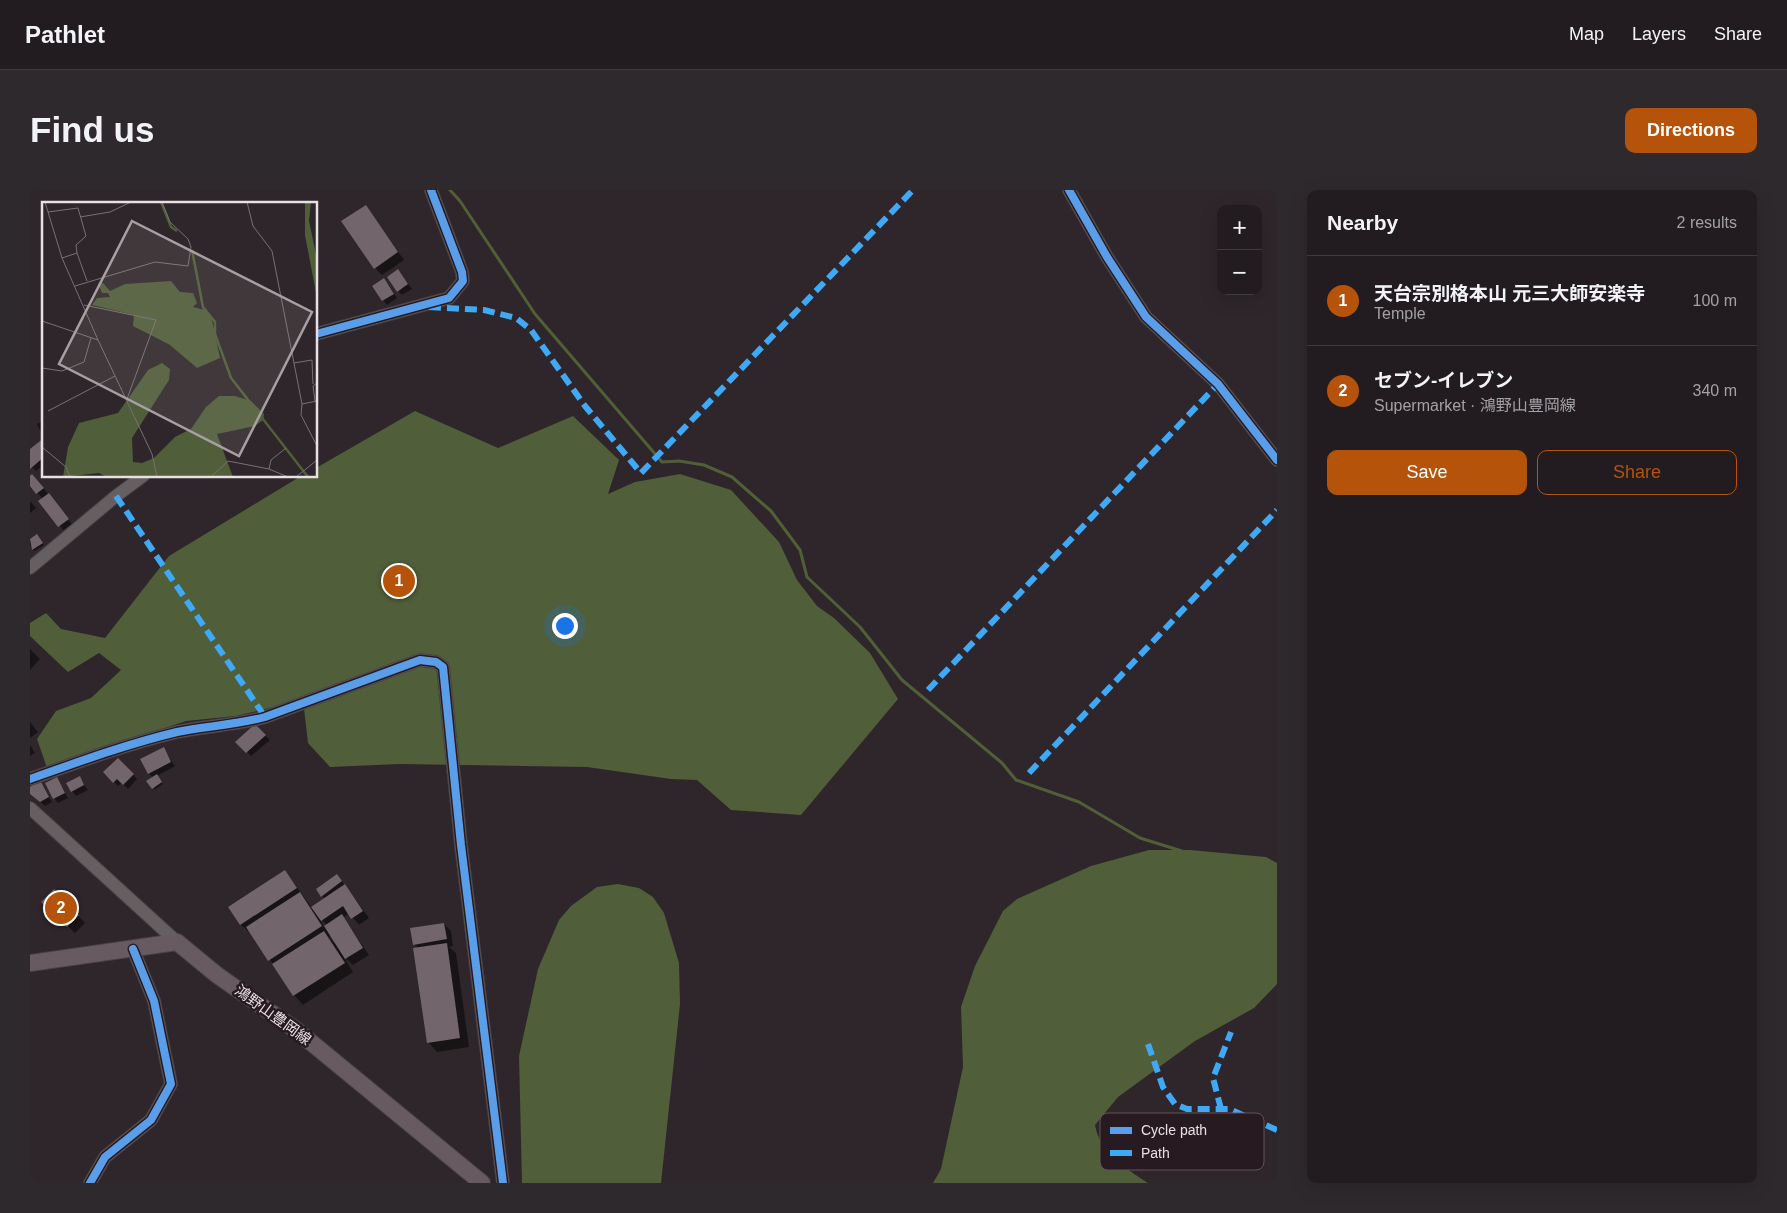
<!DOCTYPE html>
<meta charset="utf-8">
<style>
body{margin:0;font-family:Helvetica,"Noto Sans JP",sans-serif;background:#2e292d;color:#f1f3f6}
.controls{position:absolute;right:15px;top:15px;display:grid;overflow:hidden;border-radius:10px;box-shadow:0 5px 20px #0002}
.controls button{width:45px;height:45px;display:grid;place-items:center;padding:0;border:0;border-bottom:1px solid #3f3a3e;background:#221c20;color:#f1f3f6;font:25px sans-serif}
.you{position:absolute;left:534px;top:435px;width:18px;height:18px;margin:-12px;border:4px solid #fff;border-radius:50%;background:#1a73e8;box-shadow:0 0 0 8px #1a73e833}
.badge{display:grid;place-items:center;width:32px;height:32px;border-radius:50%;background:#b45309;color:#fff;font-size:16px;font-weight:700}
.pin{position:absolute;translate:-50% -50%;border:2px solid #fff;box-shadow:0 1px 5px #0006}
.list{margin:0;padding:0;list-style:none}
h2{display:flex;justify-content:space-between;align-items:center;height:65px;margin:0;padding:0 20px;font-size:21px}
h2 small{font-size:16px;font-weight:400;color:#a2a1a5}
.list li{display:grid;grid-template-columns:32px 1fr auto;gap:15px;align-items:center;box-sizing:border-box;height:90px;padding:0 20px;border-top:1px solid #3f3a3e}
.list b{display:block;font-size:19px;white-space:nowrap}
.list p{margin:0;font-size:16px;white-space:nowrap;color:#a2a1a5}
.list em{font-size:16px;font-style:normal;color:#a2a1a5}
.actions{display:flex;gap:10px;padding:15px 20px}
.actions a{flex:1;padding:11px 0;border:1px solid #b45309;border-radius:10px;text-align:center;font-size:18px;color:#b45309}
.actions .main{background:#b45309;color:#fff}
.map{position:relative;flex:none;width:1247px;height:993px;overflow:hidden;border-radius:10px}
header{display:flex;align-items:center;gap:30px;box-sizing:border-box;height:70px;padding:0 25px;background:#221c20;border-bottom:1px solid #3f3a3e}
header strong{font-size:24px}
nav{display:flex;gap:28px;margin-inline-start:auto;font-size:18px}
.intro{display:flex;align-items:center;justify-content:space-between;box-sizing:border-box;height:120px;padding:0 30px}
h1{margin:0;font-size:35px}
.button{padding:12px 22px;border-radius:10px;background:#b45309;color:#fff;font-size:18px;font-weight:700}
main{display:flex;gap:30px;padding:0 30px}
aside{flex:1;background:#221c20;border-radius:10px;box-shadow:0 5px 20px #0002}
.map>svg:first-child{display:block}
.forest{fill:#505e3a}
.shadow{fill:#0007;fill-rule:evenodd}
.lines{fill:none;stroke-linecap:round;stroke-linejoin:round}
.stream{stroke:#515f39;stroke-width:3}
.building{fill:#72656b}
.minor-casing{stroke:#484245;stroke-width:14}
.major-casing{stroke:#484245;stroke-width:18}
.minor{stroke:#655f62;stroke-width:12}
.major{stroke:#675b61;stroke-width:16}
.quiet{stroke:#3fa9f5;stroke-width:6;stroke-dasharray:12 6;stroke-linecap:butt}
.cycleway-casing{stroke:#271a20;stroke-width:11}
.cycleway{stroke:#5a9eea;stroke-width:8}
.labels{text-anchor:middle;stroke-width:5;stroke-linejoin:round;paint-order:stroke}
.street-label{font-size:15px;fill:#e9e0e5;stroke:#271a20}
.inset-river{fill:none;stroke:#515f39;stroke-width:2.5}
.inset-road{fill:none;stroke:#797075;stroke-width:1}
.view{fill:#a89fa4;fill-opacity:0.15;stroke:#a89fa4;stroke-width:2.5}
.inset-edge{fill:none;stroke:#e9e0e5;stroke-width:2.5}
.key{fill:#271a20;stroke:#61555b;stroke-width:1}
.key-label{font-size:14px;fill:#e9e0e5}
</style>
<header>
<strong>Pathlet</strong>
<nav><a>Map</a><a>Layers</a><a>Share</a></nav>
</header>
<div class="intro"><h1>Find us</h1><a class="button">Directions</a></div>
<main>
<div class="map">
<svg width="1247" height="993" viewBox="0 0 1247 993">
<rect width="100%" height="100%" fill="#2e262a"/>
<path class="forest" d="M385,221L468,258L543,226L589,270L578,304L605,292L650,284L701,300L749,352L767,390L787,416L804,428L840,463L868,509L771,625L701,620L667,590L641,589L557,577L369,574L300,577L278,553L273,510L206,526L156,531L17,578L7,549L26,521L61,508L91,480L69,463L38,482L0,446V433L16,423L31,439L75,448L139,366L271,286H286V278Z
M1119,660H1160L1236,667L1247,673V794L1224,818L1165,851L1088,907L1065,935C1070,963 1095,978 1118,993H903L911,979L933,877L931,817L945,776L973,721L987,709L1061,676Z
M588,694L609,698L623,707L634,723L649,773L650,814L631,993H492L489,866L508,779L529,730L541,716L567,697Z"/>
<path class="shadow" d="M335,16L374,70L352,85L345,78Z
M368,81L382,99L372,105L368,101Z
M358,94L367,108L357,115L353,110Z
M14,231V241L11,242L7,234Z
M14,250V278L12,276L6,281L0,275V261Z
M0,287L7,290L42,334L33,340L13,309L0,294Z
M0,311L6,318L0,323Z
M7,346L14,355L4,361L0,355V350Z
M0,459L10,469L0,480Z
M0,532L8,542L0,548Z
M225,536L240,550L221,566L207,552Z
M0,555L5,563L0,566Z
M133,559L145,576L127,586L133,594L124,600L123,588L119,583Z
M88,569L107,589L98,599L92,593L88,596L75,582Z
M49,588L58,600L46,606L42,601Z
M27,589L38,608L28,613L24,608Z
M10,592L22,612L15,616L0,603V598Z
M255,681L282,718L295,709L292,706L307,685L339,728L329,735L319,723L313,728L339,765L323,775L314,767L323,782L273,815L264,805L220,740L218,741L211,735L200,718ZM289,727L297,735L294,737ZM301,745L306,753L305,754L299,747Z
M24,700L55,733L45,743L13,712Z
M414,734L421,741L423,756L419,757L426,763L439,857L407,862L398,852L388,758L384,754Z"/>
<g class="lines">
<path class="stream" d="M420,0L430,11L505,124L632,272L649,271L674,275L702,287L741,321L770,360L777,387L830,437L872,490L972,573L986,590L1049,612L1110,648L1216,681L1247,699"/>
</g>
<path class="building" d="M336,15L368,62L344,79L311,31Z
M368,79L378,94L367,102L357,87Z
M354,88L364,104L352,111L342,96Z
M14,248V267L0,279V259Z
M2,284L14,298L6,304L0,296V286Z
M19,303L39,329L28,337L8,311Z
M7,344L13,353L2,360L0,349Z
M225,534L236,545L216,563L205,552Z
M134,557L141,572L118,584L110,569Z
M88,568L104,584L93,595L87,589L83,593L73,582Z
M127,584L132,592L122,599L116,591Z
M50,586L54,595L41,602L36,593Z
M27,587L35,603L23,609L15,593Z
M10,590L19,607L10,612L0,604V597Z
M255,680L267,698L210,735L198,717Z
M307,684L312,691L291,707L286,699Z
M315,694L333,721L321,729L313,716L291,731L281,717Z
M24,699L49,725L37,737L11,712Z
M270,702L292,736L238,771L216,737Z
M312,724L333,758L315,769L294,736Z
M414,733L417,749L383,755L380,738Z
M294,741L315,773L263,806L242,774Z
M417,753L430,848L397,853L383,758Z"/>
<g class="lines">
<defs>
<path id="minor" d="M1039,0L1077,67L1116,127L1188,194L1247,270
M286,144L419,108L433,91L432,82L401,0
M0,378L86,306L113,286
M0,589C48,572 97,554 147,542C176,536 206,535 235,527L390,470L406,472L413,477L431,655L473,993
M0,618L147,752
M60,993L75,967L121,930L141,894L124,811L103,759"/>
<path id="major" d="M0,773L147,752L187,785L266,840L452,993"/>
</defs>
<use href="#minor" class="minor-casing"/>
<use href="#major" class="major-casing"/>
<use href="#minor" class="minor"/>
<use href="#major" class="major"/>
<path class="quiet" d="M399,117L454,120L486,128L501,140L555,216L611,283L883,0
M86,306L235,527
M898,500L1188,194
M999,583L1247,320
M1118,854L1133,897L1145,914L1157,919H1199L1247,940
M1191,919L1183,888L1201,842"/>
<defs>
<path id="cycleway" d="M1039,0L1077,67L1116,127L1188,194L1247,270
M286,144L419,108L433,91L432,82L401,0
M0,589C48,572 97,554 147,542C176,536 206,535 235,527L390,470L406,472L413,477L431,655L473,993
M60,993L75,967L121,930L141,894L124,811L103,759"/>
</defs>
<use href="#cycleway" class="cycleway-casing"/>
<use href="#cycleway" class="cycleway"/>
</g>
<g class="labels">
<g class="street-label">
<text transform="translate(243 825) rotate(36)" y="5">鴻野山豊岡線</text>
</g>
</g>
<g transform="translate(12 12)">
<rect width="275" height="275" fill="#2e262a"/>
<path d="M129,79L138,90L151,91L155,101L151,105L163,108L169,114L178,156L155,166L128,143L91,124L92,113L50,103L55,96L68,95L66,91H60L56,81H61L68,89L83,82ZM120,161L128,167L127,178L90,236L91,260L100,261L112,256L133,235L149,227L164,205L177,194H193L209,199L222,212L221,218L213,224L175,232L191,275H65L57,271L21,275L26,245L37,221L76,211L106,168Z" fill="#505e3a"/>
<path d="M263,0H269L267,19L275,57V96L263,33Z" fill="#515f39"/>
<path class="inset-river" d="M119,0L129,25L135,29M150,48L161,105L173,120V132L189,176L266,275"/>
<path class="inset-road" d="M3,0L20,56L56,138M205,0L211,24L230,49L260,202L259,213L275,244M6,10L36,6L44,34L34,43L35,51L45,79M38,15L68,10L89,0M20,56L35,51M33,84L113,60L146,64L149,45L146,37L128,20L120,0M42,103L114,118L85,197M0,119L56,138L110,252L115,275M252,161L270,158L271,182M0,166L20,169L42,160L49,136M273,199L271,184L275,181M260,202L275,199M6,209L73,174M0,245L24,265L28,275M227,267L229,258L244,246M169,275L186,259L227,267L246,275M254,275L275,258"/>
<path class="view" d="M90,19L270,110L197,254L17,162Z"/>
<rect width="275" height="275" class="inset-edge"/>
</g>
<rect x="1070" y="923" width="164" height="57" rx="8" class="key"/>
<rect x="1080" y="937" width="22" height="7" fill="#5a9eea"/>
<rect x="1080" y="960" width="22" height="6" fill="#3fa9f5"/>
<g class="key-label">
<text x="1111" y="945">Cycle path</text>
<text x="1111" y="968">Path</text>
</g>
</svg>
<div class="controls">
<button>+</button>
<button>−</button>
</div>
<div class="you"></div>
<div class="pin badge" style="left:369px;top:391px">1</div>
<div class="pin badge" style="left:31px;top:718px">2</div>
</div>
<aside>
<h2>Nearby<small>2 results</small></h2>
<ul class="list">
<li><span class="badge">1</span><div><b>天台宗別格本山 元三大師安楽寺</b><p>Temple</p></div><em>100 m</em></li>
<li><span class="badge">2</span><div><b>セブン-イレブン</b><p>Supermarket · 鴻野山豊岡線</p></div><em>340 m</em></li>
</ul>
<div class="actions"><a class="main">Save</a><a>Share</a></div>
</aside>
</main>
